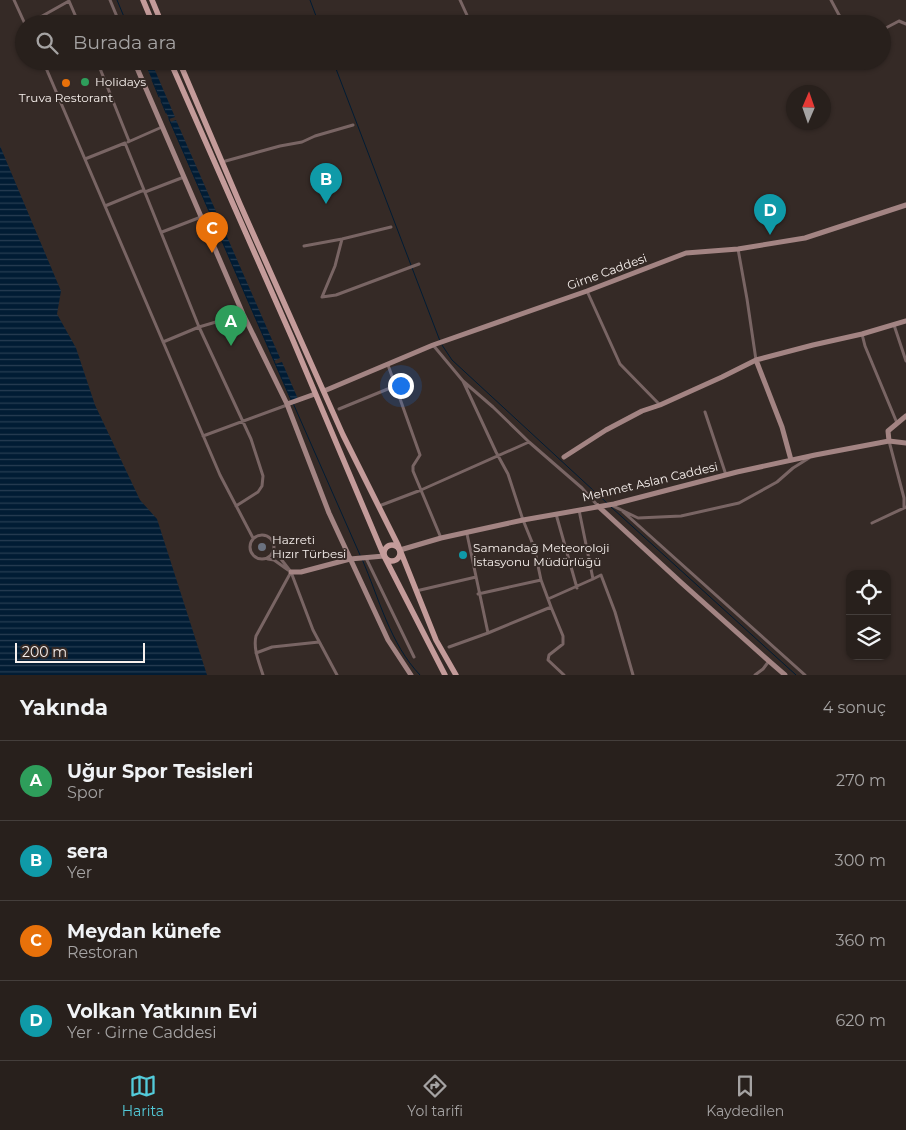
<!DOCTYPE html>
<html lang="tr">
<meta charset="utf-8">
<style>
body{margin:0;font-family:Montserrat,sans-serif;background:#342d29;color:#f1f3f6}
.controls{position:absolute;right:15px;bottom:15px;display:grid;overflow:hidden;border-radius:10px;box-shadow:0 1px 4px #0004}
.controls button{width:45px;height:45px;display:grid;place-items:center;padding:0;border:0;border-bottom:1px solid #443e3b;background:#28201c;color:#f1f3f6;font:25px sans-serif}
.compass{position:absolute;left:786px;top:85px;width:45px;height:45px;border-radius:50%;background:#28201c;box-shadow:0 1px 4px #0004;rotate:2deg}
.scale{position:absolute;left:15px;bottom:12px;width:130px;box-sizing:border-box;padding-left:5px;border:2px solid #f7f0ed;border-top:0;font-size:14px;line-height:18px;white-space:nowrap;color:#f7f0ed;-webkit-text-stroke:4px #352a26;paint-order:stroke}
.you{position:absolute;left:400px;top:385px;width:18px;height:18px;margin:-12px;border:4px solid #fff;border-radius:50%;background:#1a73e8;box-shadow:0 0 0 8px #1a73e833}
.badge{display:grid;place-items:center;width:32px;height:32px;border-radius:50%;background:#53cbda;color:#fff;font-size:16px;font-weight:700}
.pin{position:absolute;translate:-50% -41px;filter:drop-shadow(0 1px 2px #0008)}
.pin::after{content:'';position:absolute;top:26px;width:18px;height:15px;background:inherit;clip-path:polygon(0 0,100% 0,50% 100%)}
.list{margin:0;padding:0;list-style:none}
h2{display:flex;justify-content:space-between;align-items:center;height:65px;margin:0;padding:0 20px;font-size:21px}
h2 small{font-size:16px;font-weight:400;color:#a5a3a3}
.list li{display:grid;grid-template-columns:32px 1fr auto;gap:15px;align-items:center;box-sizing:border-box;height:80px;padding:0 20px;border-top:1px solid #443e3b}
.list b{display:block;font-size:19px;white-space:nowrap}
.list p{margin:0;font-size:16px;white-space:nowrap;color:#a5a3a3}
.list em{font-size:16px;font-style:normal;color:#a5a3a3}
.icon{flex:none;width:28px;height:28px;fill:none;stroke:currentColor;stroke-width:2;stroke-linecap:round;stroke-linejoin:round}
.map{position:relative;flex:none;width:906px;height:675px;overflow:hidden}
.search{position:absolute;background:#28201c;box-shadow:0 1px 4px #0004;left:15px;right:15px;top:15px;height:55px;display:flex;align-items:center;gap:12px;box-sizing:border-box;padding:0 18px;border-radius:28px;color:#a5a3a3;font-size:19px}
.sheet{height:385px;background:#28201c}
nav{display:flex;justify-content:space-around;align-items:center;box-sizing:border-box;height:70px;border-top:1px solid #443e3b;background:#28201c;font-size:14px;color:#a5a3a3}
nav a{display:grid;justify-items:center;gap:2px}
nav .on{color:#53cbda}
.map>svg:first-child{display:block}
.water{fill:url(#water-rules)}
.lines{fill:none;stroke-linecap:round;stroke-linejoin:round}
.stream{stroke:#011c34;stroke-width:1}
.street{stroke:#796564;stroke-width:3}
.secondary{stroke:#a38483;stroke-width:5}
.primary{stroke:#c49b9a;stroke-width:5.5}
.leisure-dot{fill:#2e9e5b;stroke:#352a26;stroke-width:2}
.food-dot{fill:#e8710a;stroke:#352a26;stroke-width:2}
.worship-dot{fill:#6b7280;stroke:#352a26;stroke-width:2}
.culture-dot{fill:#0f9aa8;stroke:#352a26;stroke-width:2}
.labels{text-anchor:middle;stroke-width:4;stroke-linejoin:round;paint-order:stroke}
.poi-label{font-size:12px;fill:#f7f0ed;stroke:#352a26;text-anchor:start}
.street-label{font-size:12px;fill:#f7f0ed;stroke:#352a26}
</style>
<div class="map">
<svg width="906" height="675" viewBox="0 0 906 675">
<defs>
<pattern id="water-rules" width="6" height="5" patternUnits="userSpaceOnUse" patternTransform="scale(1.25)"><rect width="6" height="5" fill="#011c34"/><path d="M0 2.5h6" fill="none" stroke="#273d52"/></pattern>
</defs>
<rect width="100%" height="100%" fill="#352a26"/>
<path class="water" d="M144,61H151L175,117L169,119Z
M176,120L280,358L274,361L170,122Z
M0,146L61,291L57,314L76,348L95,405L140,500L157,519L207,675H0Z
M282,362L298,399L292,401L275,364Z"/>
<g class="lines">
<path class="stream" d="M117,0L127,24
M310,0L319,24
M144,61L146,67
M333,61L440,341
M152,80L159,97
M161,101L166,113
M169,119L291,400
M442,345L452,360L607,503
M293,403L360,555
M611,507L796,675
M362,559C379,598 390,644 420,675"/>
<path class="street" d="M14,0L25,24
M110,0L120,24
M460,0L471,24
M831,0L839,15L847,24
M69,1L79,24
M28,24L69,1
M882,30L899,21L906,24
M43,61L220,475L253,538
M97,61L129,141
M128,142L162,127
M85,159L125,143L144,190
M222,162L280,146L302,142L315,136L353,125
M145,192L184,177
M105,206L144,190L199,327L251,439L263,476L262,486L258,492L236,506
M162,232L201,217
M304,246L342,239L391,227
M738,249L747,299L756,360
M587,291L620,364L660,405
M322,297L336,295L419,264
M322,297L335,266L342,239
M894,325L906,361
M862,334L865,346L897,423
M163,342L199,327L243,314
M433,345L463,381L493,407L529,442L582,488L598,506
M388,365L420,455L413,466V471L441,538
M463,381L496,452L508,474L523,520L534,547L541,580L478,594
M339,409L395,386
M705,412L726,475
M203,436L287,405
M889,441L904,498V508
M611,505L638,518L681,516L739,503L777,482L793,468L809,458
M379,506L421,490L529,442
M620,509L805,675
M556,514L577,588
M872,523L906,507
M250 547a12 12 0 1 1 24 0a12 12 0 1 1-24 0Z
M274,550L291,572L313,630L337,675
M366,558L414,657
M268,559L274,560L288,570
M593,579L601,575L615,612L633,675
M416,591L476,577
M548,599L593,579L579,510
M551,607L563,636V644L549,655L548,660L564,675
M488,633L551,607L541,580
M449,647L488,633L467,534
M256,653L272,647L319,642
M263,675C259,662 253,649 256,636L291,572
M755,675L763,669L769,661"/>
<path class="secondary" d="M56,61L74,65L90,61
M134,61L243,314L287,404L329,513L388,640L411,675
M756,360L782,427L791,460
M324,391L433,345L587,291L686,253L738,249L805,238L906,205
M287,404L315,394
M889,441L888,431L906,416
M564,457L606,430L642,411L660,405L722,377L756,360L813,345L862,334L906,321
M598,506C660,564 722,620 785,675
M400,550L441,538L523,520L614,504L737,472L815,455L889,441L906,443
M291,572H301L350,559L384,556"/>
<path class="primary" d="M143,0L153,24
M152,0L162,24
M170,61L292,338L384,556L445,675
M179,61L240,204L343,435L398,545L436,640L456,675
M384 553a8 8 0 1 1 16 0a8 8 0 1 1-16 0Z"/>
</g>
<circle class="leisure-dot" cx="85" cy="82" r="5"/>
<circle class="food-dot" cx="66" cy="83" r="5"/>
<circle class="worship-dot" cx="262" cy="547" r="5"/>
<circle class="culture-dot" cx="463" cy="555" r="5"/>
<g class="labels">
<g class="poi-label">
<text x="95" y="86">Holidays</text>
<text x="66" y="102" text-anchor="middle">Truva Restorant</text>
<text x="272" y="544">Hazreti<tspan x="272" dy="14">Hızır Türbesi</tspan></text>
<text x="473" y="552">Samandağ Meteoroloji<tspan x="473" dy="14">İstasyonu Müdürlüğü</tspan></text>
</g>
<g class="street-label">
<text transform="translate(607 272) rotate(-20)" y="4">Girne Caddesi</text>
<text transform="translate(650 482) rotate(-13)" y="4">Mehmet Aslan Caddesi</text>
</g>
</g>
</svg>
<div class="controls">
<button><svg class="icon" aria-label="locate" viewBox="0 0 24 24"><circle cx="12" cy="12" r="6"/><path d="M12 2v4M12 18v4M2 12h4M18 12h4"/></svg></button>
<button><svg class="icon" aria-label="layers" viewBox="0 0 24 24"><path d="M12 4l9 5-9 5-9-5zM3 14l9 5 9-5"/></svg></button>
</div>
<svg class="compass" viewBox="-18 -18 36 36"><path d="M0-13l5 13h-10z" fill="#e53935"/><path d="M0 13l5-13h-10z" fill="#a5a3a3"/></svg>
<div class="scale">200 m</div>
<div class="you"></div>
<div class="pin badge" style="left:231px;top:346px;background:#2e9e5b">A</div>
<div class="pin badge" style="left:326px;top:204px;background:#0f9aa8">B</div>
<div class="pin badge" style="left:212px;top:253px;background:#e8710a">C</div>
<div class="pin badge" style="left:770px;top:235px;background:#0f9aa8">D</div>
<div class="search"><svg class="icon" aria-label="search" viewBox="0 0 24 24"><circle cx="10" cy="10" r="6"/><path d="M15 15l6 6"/></svg>Burada ara</div>
</div>
<section class="sheet">
<h2>Yakında<small>4 sonuç</small></h2>
<ul class="list">
<li><span class="badge" style="background:#2e9e5b">A</span><div><b>Uğur Spor Tesisleri</b><p>Spor</p></div><em>270 m</em></li>
<li><span class="badge" style="background:#0f9aa8">B</span><div><b>sera</b><p>Yer</p></div><em>300 m</em></li>
<li><span class="badge" style="background:#e8710a">C</span><div><b>Meydan künefe</b><p>Restoran</p></div><em>360 m</em></li>
<li><span class="badge" style="background:#0f9aa8">D</span><div><b>Volkan Yatkının Evi</b><p>Yer · Girne Caddesi</p></div><em>620 m</em></li>
</ul>
</section>
<nav>
<a class="on"><svg class="icon" aria-label="map" viewBox="0 0 24 24"><path d="M3 6l6-2 6 2 6-2v14l-6 2-6-2-6 2zM9 4v14M15 6v14"/></svg>Harita</a>
<a><svg class="icon" aria-label="directions" viewBox="0 0 24 24"><path d="M12 3l9 9-9 9-9-9zM9 14v-3h6M13 9l2 2-2 2"/></svg>Yol tarifi</a>
<a><svg class="icon" aria-label="saved" viewBox="0 0 24 24"><path d="M7 4h10v16l-5-4-5 4z"/></svg>Kaydedilen</a>
</nav>
